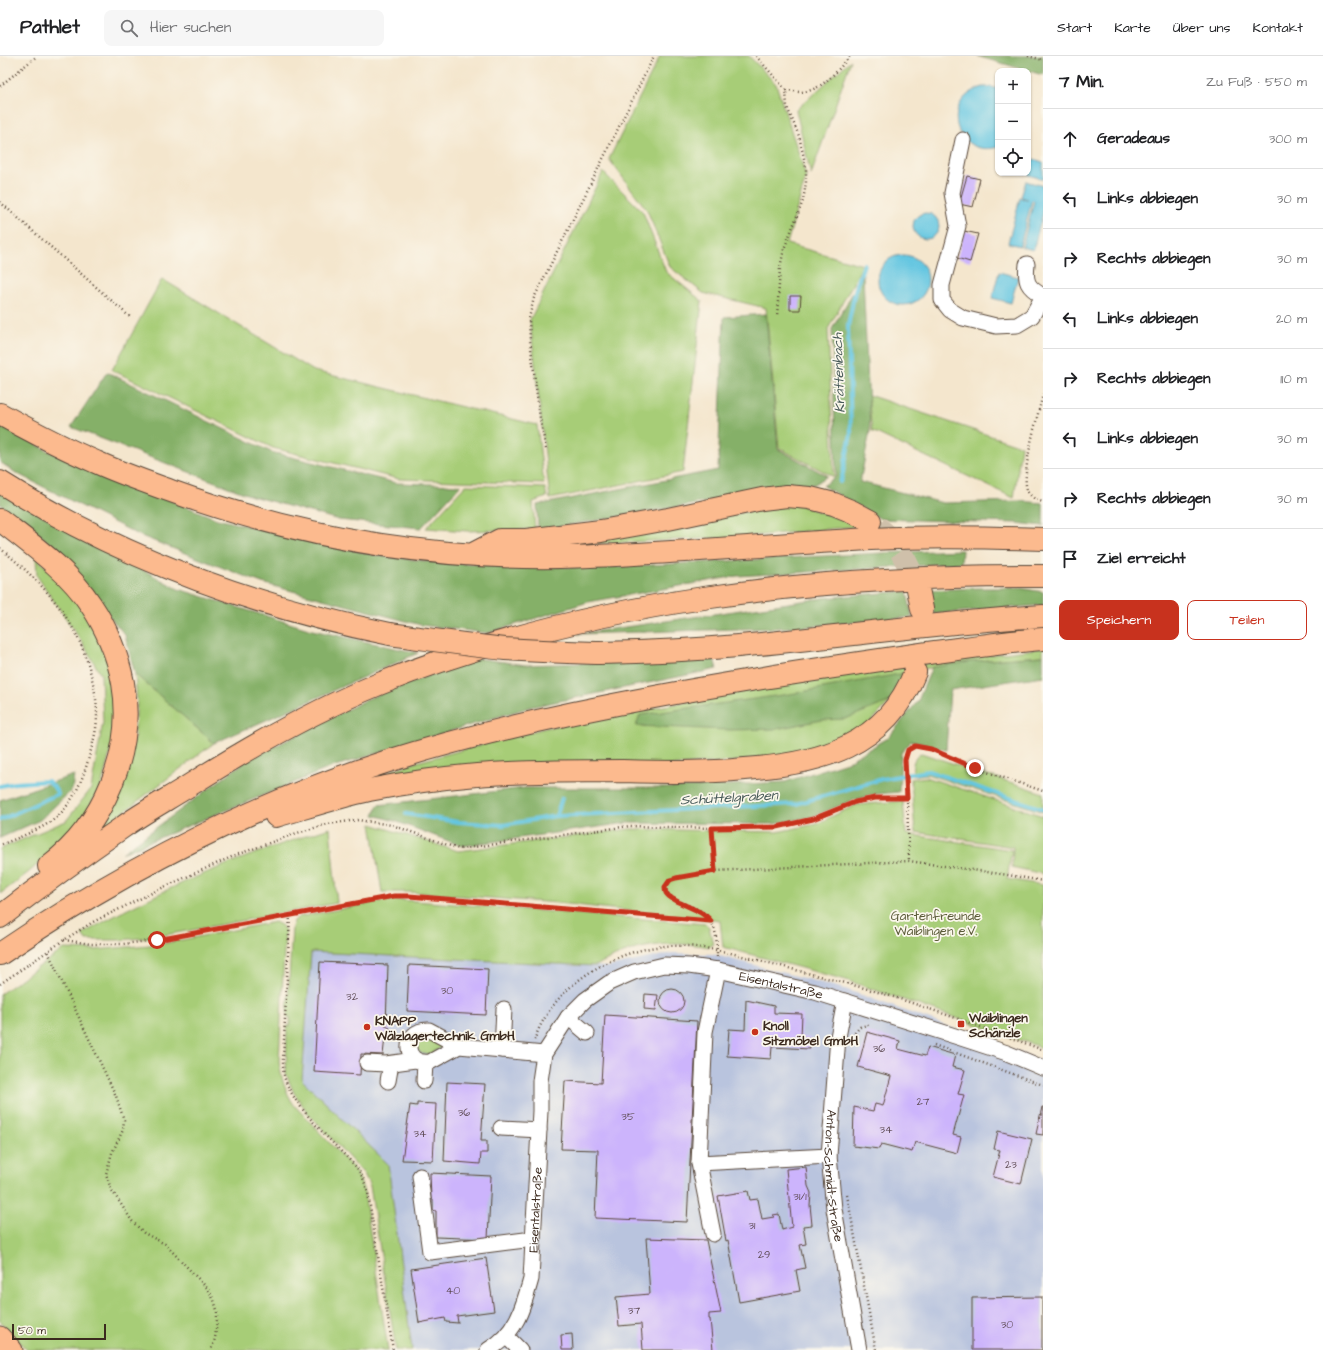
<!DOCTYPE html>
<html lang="de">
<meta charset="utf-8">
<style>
body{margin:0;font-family:"Architects Daughter",sans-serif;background:#f6f6f6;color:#202124}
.controls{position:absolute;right:12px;top:12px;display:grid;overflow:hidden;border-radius:8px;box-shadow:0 1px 3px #0004}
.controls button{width:36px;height:36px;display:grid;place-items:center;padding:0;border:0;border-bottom:1px solid #e0e0e0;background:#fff;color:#202124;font:20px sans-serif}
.scale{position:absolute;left:12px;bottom:10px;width:94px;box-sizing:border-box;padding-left:4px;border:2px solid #3b2a1e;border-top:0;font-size:11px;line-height:14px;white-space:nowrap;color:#3b2a1e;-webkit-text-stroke:3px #fbf7ec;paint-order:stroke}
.stop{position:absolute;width:12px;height:12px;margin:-9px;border:3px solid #c8321e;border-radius:50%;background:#fff}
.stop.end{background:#c8321e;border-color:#fff;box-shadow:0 1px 4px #0008}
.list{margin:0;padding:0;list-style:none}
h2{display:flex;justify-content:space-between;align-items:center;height:52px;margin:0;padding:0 16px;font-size:17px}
h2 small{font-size:13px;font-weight:400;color:#757577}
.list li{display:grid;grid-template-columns:26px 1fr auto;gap:12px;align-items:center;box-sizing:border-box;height:60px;padding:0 16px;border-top:1px solid #e0e0e0}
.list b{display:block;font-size:15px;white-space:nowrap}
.list em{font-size:13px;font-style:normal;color:#757577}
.actions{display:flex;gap:8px;padding:12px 16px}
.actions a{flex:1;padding:9px 0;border:1px solid #c8321e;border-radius:8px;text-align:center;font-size:14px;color:#c8321e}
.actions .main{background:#c8321e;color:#fff}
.icon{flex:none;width:22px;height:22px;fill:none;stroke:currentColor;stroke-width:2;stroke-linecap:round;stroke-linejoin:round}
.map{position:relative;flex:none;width:1043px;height:1294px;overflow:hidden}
header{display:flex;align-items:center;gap:24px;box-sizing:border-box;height:56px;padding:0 20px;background:#fff;border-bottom:1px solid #e0e0e0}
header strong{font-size:19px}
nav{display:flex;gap:22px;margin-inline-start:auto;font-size:14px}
.search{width:280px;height:36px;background:#f6f6f6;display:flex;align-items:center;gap:10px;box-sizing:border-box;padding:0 14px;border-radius:8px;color:#757577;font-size:15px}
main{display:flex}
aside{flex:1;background:#fff}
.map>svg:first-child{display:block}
.industrial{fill:#b9c4de}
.green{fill:#a7cd77;stroke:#717c4a}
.forest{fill:#85b068;stroke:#606d43}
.water{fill:#63c6e1;stroke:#4f7880}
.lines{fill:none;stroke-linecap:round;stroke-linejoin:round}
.stream{stroke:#63c6e1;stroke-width:4}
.building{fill:#ccb4fc}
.highway-tunnel{stroke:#cfc0aa;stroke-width:22;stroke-dasharray:22 11;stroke-linecap:butt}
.minor-casing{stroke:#574638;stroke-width:17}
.major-casing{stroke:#574638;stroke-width:21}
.highway-casing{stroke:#574638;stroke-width:24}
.path{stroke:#574638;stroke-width:2.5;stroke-dasharray:1 3;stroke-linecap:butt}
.minor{stroke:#fff;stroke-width:15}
.major{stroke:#fcba8e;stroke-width:19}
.highway{stroke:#fcba8e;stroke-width:22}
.highway-bridge-casing{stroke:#574638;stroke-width:24;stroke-linecap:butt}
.highway-bridge{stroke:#fcba8e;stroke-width:22}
.route{stroke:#c8321e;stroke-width:5}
.poi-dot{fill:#c8321e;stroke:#fbf7ec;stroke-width:1.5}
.labels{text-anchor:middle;stroke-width:3.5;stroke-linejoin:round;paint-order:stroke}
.number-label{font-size:11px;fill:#5f4c56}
.park-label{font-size:13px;fill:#5b5b39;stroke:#fbf7ec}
.street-label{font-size:13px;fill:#3b2a1e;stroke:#fbf7ec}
.poi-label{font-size:13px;font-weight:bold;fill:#3b2a1e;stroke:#fbf7ec;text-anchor:start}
.water-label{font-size:14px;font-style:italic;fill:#475958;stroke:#fbf7ec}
</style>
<header>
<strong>Pathlet</strong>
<div class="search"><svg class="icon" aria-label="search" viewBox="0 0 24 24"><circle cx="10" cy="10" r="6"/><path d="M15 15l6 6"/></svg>Hier suchen</div>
<nav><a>Start</a><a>Karte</a><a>Über uns</a><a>Kontakt</a></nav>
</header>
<main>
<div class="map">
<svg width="1043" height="1294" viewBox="0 0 1043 1294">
<rect width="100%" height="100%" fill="#fbf7ec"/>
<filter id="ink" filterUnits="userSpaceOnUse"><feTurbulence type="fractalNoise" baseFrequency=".025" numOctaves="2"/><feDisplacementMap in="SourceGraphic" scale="8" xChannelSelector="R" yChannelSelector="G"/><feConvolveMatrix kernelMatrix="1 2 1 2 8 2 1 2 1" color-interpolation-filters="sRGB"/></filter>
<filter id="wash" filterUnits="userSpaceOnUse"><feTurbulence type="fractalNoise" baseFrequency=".012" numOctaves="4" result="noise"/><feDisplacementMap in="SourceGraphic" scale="16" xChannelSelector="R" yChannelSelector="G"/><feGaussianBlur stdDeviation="0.9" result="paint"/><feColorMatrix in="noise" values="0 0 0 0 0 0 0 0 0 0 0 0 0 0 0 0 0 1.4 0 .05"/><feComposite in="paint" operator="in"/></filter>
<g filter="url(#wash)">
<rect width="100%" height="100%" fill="#f4e6cd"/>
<path class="industrial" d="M311,896L608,911L672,897L712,898L845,933L1043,1005V1294H412L388,1108L302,1024Z"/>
<path class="green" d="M660,0H749L776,28L806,120L787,188L863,209L828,273L834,421L779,392L766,252L703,237L670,211L647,154L609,103Z
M851,4L811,119L796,54Z
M603,116L643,156L666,216L702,245L683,416L550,443L530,264Z
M162,223L314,315L537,369L544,428L399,423L273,392L112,314Z
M868,339L1021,390L1014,442L872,375Z
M466,429L545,432L547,441L533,446L535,473L468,475L426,472Z
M796,448L860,470L741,481L537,490Z
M36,501L85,551L114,614L117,671L100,734L71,778L29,816L0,838V793L66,765L91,733L103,666L101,619L82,586L37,520Z
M1043,592V600L976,605L909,615L903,632L861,676L797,701L366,730L396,713L417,706L545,672L822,621Z
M135,618L214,687L87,784L134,685L137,645Z
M921,697L1043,737V756L927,718L913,720C912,709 912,704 921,697Z
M926,721L1043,760V818L1012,811L1013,791L915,776L911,723Z
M903,745L906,778L1012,794L1007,823L1043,829V992L846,924L723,891L720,865L558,847L409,836H382L371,768L458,795L630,773L777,776L816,768L856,749Z
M330,772L337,847L154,881L119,884H86L82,878C100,868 119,857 138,848C199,817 264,793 330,772Z
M398,844L415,845L706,868L709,871L713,888L710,891C670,884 630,889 596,910L311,896L302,1024L388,1108L412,1294H396L370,1130L364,1118L308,1057L294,1037L286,1018L287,970H290V961H287L292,871L294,865L298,861L383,845Z
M275,866L281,869L285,874L279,1005C281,1022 285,1035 294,1049L353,1112L359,1122L364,1136L388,1294H27L0,1265V938L64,893L95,894L161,888Z
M422,982H428L441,987L442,991C437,994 432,998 426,998C416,999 415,987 422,982Z"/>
<path class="forest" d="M978,0H1043V19L980,1Z
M863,219L870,375L860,426L943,447L1019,445L1043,447V470L1016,467L881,463L823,430L836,420L832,273Z
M766,258L778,393L827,420L815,428L538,474L537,449L718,414L724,261Z
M107,316L271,396L396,427L461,429L421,472L339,464L252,440L71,371Z
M0,367L48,395L217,463L379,500L445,507L594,512L883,497L962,494L961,507L737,520L588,546L488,577L421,569L262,527L141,480L16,417L0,406Z
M0,436L178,533L312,574L418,597L214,687L135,618L125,579L46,484L0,448Z
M978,532H1020L1043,536V549L934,558L930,534Z
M907,535L912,561L803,571L578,578L823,542Z
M1043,600V620L950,634L946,694L911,685L901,697L899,736L876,738L851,745L811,761L774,768L627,767L462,790L395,765L374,759L378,749L525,732H675L785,726L847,706L888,682L918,645L932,611L976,605Z
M475,602L526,609L714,603L717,613L530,651L332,711L122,797L246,705L372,641Z
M905,617L891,645L845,663L822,664L776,673L729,674L636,670L640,659L790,638Z
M74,719L72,734L40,764L0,782V744Z"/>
<path class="water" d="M983,31H992L998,33V91C956,103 937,45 983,31Z
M1033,103L1043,106V123L1028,119Z
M1026,125L1043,130V157L1033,194L1022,191L1034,145L1032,144L1020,190L1008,187L1020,142L1028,143L1021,141Z
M913 170a13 13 0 1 1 26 0a13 13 0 1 1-26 0Z
M878 224a25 25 0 1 1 50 0a25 25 0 1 1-50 0Z
M999,216L1018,221L1011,247L992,242Z"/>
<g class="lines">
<path class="stream" d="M840,426L842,421L851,378L848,270L855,235L864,208
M0,730L15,727L48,725L53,730L58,738L0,764
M406,758L458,766L503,769L556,760L796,748L882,723L928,715L1043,753
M556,760L562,742"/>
</g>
<g id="blocks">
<path class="building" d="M967,120L980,123L973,151L959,148Z
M964,175L978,178L970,206L957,202Z
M790,240H801L800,254H790Z
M320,906L388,909L386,970L390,972V978L385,981L383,999L361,998L360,1019L314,1016Z
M409,909L488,913L486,959L407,955Z
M660 945a12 12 0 1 1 24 0a12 12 0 1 1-24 0Z
M645,938L658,939L656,954L644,953Z
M746,944L774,950V957L802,958L801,981L810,982V993L772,991L771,1003L727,1000L729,973L745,974Z
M605,959L697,965L687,1166L595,1162L598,1094L561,1093L565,1025L601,1027Z
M867,976L900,985L898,993L925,1000L928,991L955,999L952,1011L965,1014L958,1038L964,1039L953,1079L961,1081L957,1097L915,1086L912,1096L881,1088L879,1093L853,1090L854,1051L873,1055L875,1048L883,1050L891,1020L858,1011Z
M447,1026L485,1028L481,1085H487V1097H481L480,1108L444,1105Z
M417,1047L436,1048L433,1105L402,1104L410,1049L417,1050Z
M1042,1051H1043V1079L1036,1078Z
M998,1075L1032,1083L1021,1128L993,1121L1000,1094L994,1093Z
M806,1111L808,1130L811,1137L810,1149L812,1169L803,1170L806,1188L800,1189L805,1212L796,1214L800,1235L739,1246L728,1184L726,1185L718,1140L748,1135L750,1144L758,1143L762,1163L774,1161L773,1159L779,1158L782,1174L792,1171L786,1113Z
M430,1117L491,1120L488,1183L436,1181V1155L433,1154V1144L431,1143Z
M646,1182L706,1184L721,1257L709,1258V1263H710L713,1294H643L641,1268L619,1270L616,1241L650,1238Z
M486,1202L494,1255L457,1260L458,1267L446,1266L445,1262L419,1267L411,1213Z
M1042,1241V1294H972V1242Z
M572,1278L573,1294H562L561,1279Z"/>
</g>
</g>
<g filter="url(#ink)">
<use href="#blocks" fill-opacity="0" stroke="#574638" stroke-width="1"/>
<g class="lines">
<path class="highway-tunnel" d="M878,471C898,486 910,510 918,533"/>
<defs>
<g id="minor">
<path d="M963,84L952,137L958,170L942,229V244L950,254L963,262L996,270L1017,269L1032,260L1043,240"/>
<path d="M1027,208C1025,226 1027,231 1043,240"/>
<path id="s1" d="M845,945L838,981L829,1100L834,1153L859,1294"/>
<path d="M568,961L587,977"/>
<path d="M459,990L430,1006C402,1010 402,973 429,974L459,990L544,998"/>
<path d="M502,994L504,953"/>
<path d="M367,1007L386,1008L415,1004"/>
<path d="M388,1025L391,1008"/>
<path d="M424,1025L425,1007"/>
<path d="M501,1072L539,1074"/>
<path d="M699,1107L829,1100"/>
<path d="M420,1120L430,1196L525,1184H533"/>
<path d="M713,1178L699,1107L705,976L718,914"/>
<path d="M506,1280L520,1294"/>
<path id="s2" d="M488,1294C516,1278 523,1252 531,1223L540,1055V1025L544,998L568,961L585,944L609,927L634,916L664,909L689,910L718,914L815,936L958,981L1007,997L1043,1012"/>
</g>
<path id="major" d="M0,1280L13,1294"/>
<path id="highway" d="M0,358C31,375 63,392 96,406C120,417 146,426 171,435C295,480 428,503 560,501C664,499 768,488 871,483C928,480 986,481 1043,483
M0,426C119,501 252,550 390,578
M0,464C32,489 69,515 91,549C106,571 118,600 123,627C135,695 104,769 49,810
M473,498L500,484H526L601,475L668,463L762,443L787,440L810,442L834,448L853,456L870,465
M918,533L922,553
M599,597C646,596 692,594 738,590C840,581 941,566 1043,560
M276,760C307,751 338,741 369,734C405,727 441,722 477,719C525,715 574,715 622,715C663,716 704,717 745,713C818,708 886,691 915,616
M0,861C40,830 81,800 123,771C144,756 168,743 190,729C250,691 313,655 379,628C589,543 818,519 1043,520
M0,898C119,817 248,750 385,706C508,667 636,643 763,622C818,613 873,605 928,597C966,592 1004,586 1043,583"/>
</defs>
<use href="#minor" class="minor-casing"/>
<use href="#major" class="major-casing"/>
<use href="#highway" class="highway-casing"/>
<path class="path" d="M756,0L786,34L787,51L799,80L806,111V127L803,145L784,193L780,212L777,261
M1028,0L1043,4
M0,30L37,0
M786,34C791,34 796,36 801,36C822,35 837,15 850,0
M0,146L130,261
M1043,338C1039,356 1019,421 1028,436C1032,442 1036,444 1043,446
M546,393L540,362L530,285L529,262L534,242L654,0
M0,492C45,529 79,565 92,623C95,635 97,647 97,659C97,674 93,687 89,701C83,723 74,745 57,761C45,772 15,783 0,789
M907,742L909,805
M712,772L715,815
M290,859L283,1003C283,1008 283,1014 284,1019C289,1047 336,1089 357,1112L363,1122L368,1137L393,1294
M64,884L91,888H123L157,884L394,840H409L711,865
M48,896L116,1040L124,1064L123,1074L112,1097L106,1118L111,1133L132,1165L144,1177L165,1188L208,1233L214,1244L217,1254V1264L215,1283L211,1294
M717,901C717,890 717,875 711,865C701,847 670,851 665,831L670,824L676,822L715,815L909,805L1008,819L1043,825
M0,928L64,884L93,866L164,831L236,799L297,777L328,768L358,764L392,769L459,793L630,770L712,772L777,771L813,763L855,747L875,742H907L905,704L908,693L915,690L931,693L975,712L1043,735
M852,980L860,971L870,968
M534,984C537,978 539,971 543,965C565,925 611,898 656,891C698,885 740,900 781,910C821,921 861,930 900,943C948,959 996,976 1043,994
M934,989L1043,1029
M847,1139L876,1294"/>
<use href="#minor" class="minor"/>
<use href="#major" class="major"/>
<use href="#highway" class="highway"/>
<defs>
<path id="highway-bridge" d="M390,578C428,583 466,589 505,593C536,595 568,596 599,597"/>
</defs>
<use href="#highway-bridge" class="highway-bridge-casing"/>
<use href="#highway-bridge" class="highway-bridge"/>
</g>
</g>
<g class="lines" filter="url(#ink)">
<path class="route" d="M157,884L394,840H409L711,865C700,851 673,848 666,837C665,835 665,833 665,831L670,824L676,822L715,815L712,772L777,771L813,763L855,746L875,742H907L905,704L908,694L915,690L931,693L975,712"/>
</g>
<g class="poi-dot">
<rect x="957" y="964" width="8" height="8" rx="2"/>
<circle cx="367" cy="971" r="4"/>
<circle cx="755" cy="976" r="4"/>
</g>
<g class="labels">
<g class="number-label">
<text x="447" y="938">30</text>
<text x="352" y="944">32</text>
<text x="879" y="996">36</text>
<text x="923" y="1049">27</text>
<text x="464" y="1060">36</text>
<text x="628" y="1064">35</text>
<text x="886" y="1077">34</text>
<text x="420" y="1081">34</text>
<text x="1011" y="1112">23</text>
<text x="800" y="1144">31/1</text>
<text x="752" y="1173">31</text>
<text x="764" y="1202">29</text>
<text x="453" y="1238">40</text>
<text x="634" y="1258">37</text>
<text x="1007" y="1272">30</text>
</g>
<g class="park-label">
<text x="936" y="864">Gartenfreunde<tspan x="936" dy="15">Waiblingen e.V.</tspan></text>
</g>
<g class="street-label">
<text dy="5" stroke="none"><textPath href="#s2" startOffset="586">Eisentalstraße</textPath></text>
<text dy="5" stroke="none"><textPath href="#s1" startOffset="176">Anton-Schmidt-Straße</textPath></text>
<text dy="5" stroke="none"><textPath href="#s2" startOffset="155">Eisentalstraße</textPath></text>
</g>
<g class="poi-label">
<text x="969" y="966">Waiblingen<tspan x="969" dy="15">Schänzle</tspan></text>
<text x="375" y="969">KNAPP<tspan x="375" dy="15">Wälzlagertechnik GmbH</tspan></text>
<text x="763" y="974">Knoll<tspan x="763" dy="15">Sitzmöbel GmbH</tspan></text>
</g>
<g class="water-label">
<text transform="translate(838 317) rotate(-92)" y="5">Krättenbach</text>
<text transform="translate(729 741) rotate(-3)" y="5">Schüttelgraben</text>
</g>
</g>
</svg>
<div class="controls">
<button>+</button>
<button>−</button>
<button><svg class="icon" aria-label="locate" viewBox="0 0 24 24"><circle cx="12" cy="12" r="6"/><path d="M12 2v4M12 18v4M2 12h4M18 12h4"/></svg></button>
</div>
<div class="scale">50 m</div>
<div class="stop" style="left:157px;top:884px"></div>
<div class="stop end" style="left:975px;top:712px"></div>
</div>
<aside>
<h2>7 Min.<small>Zu Fuß · 550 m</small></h2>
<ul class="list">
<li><svg class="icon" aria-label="ahead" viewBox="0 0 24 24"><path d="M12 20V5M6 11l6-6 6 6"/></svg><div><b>Geradeaus</b></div><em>300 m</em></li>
<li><svg class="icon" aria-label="left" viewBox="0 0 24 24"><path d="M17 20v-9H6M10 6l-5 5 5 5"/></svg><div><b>Links abbiegen</b></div><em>30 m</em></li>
<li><svg class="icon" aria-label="right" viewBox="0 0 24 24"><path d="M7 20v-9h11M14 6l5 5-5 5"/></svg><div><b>Rechts abbiegen</b></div><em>30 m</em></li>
<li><svg class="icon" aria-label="left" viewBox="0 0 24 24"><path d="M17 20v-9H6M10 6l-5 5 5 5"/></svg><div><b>Links abbiegen</b></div><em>20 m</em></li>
<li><svg class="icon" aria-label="right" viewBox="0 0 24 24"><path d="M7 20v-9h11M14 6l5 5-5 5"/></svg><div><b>Rechts abbiegen</b></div><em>110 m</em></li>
<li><svg class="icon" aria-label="left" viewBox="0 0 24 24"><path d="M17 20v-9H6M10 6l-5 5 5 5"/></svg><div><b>Links abbiegen</b></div><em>30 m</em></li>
<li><svg class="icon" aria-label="right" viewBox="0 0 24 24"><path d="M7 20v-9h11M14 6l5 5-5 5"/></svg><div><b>Rechts abbiegen</b></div><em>30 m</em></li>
<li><svg class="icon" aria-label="arrive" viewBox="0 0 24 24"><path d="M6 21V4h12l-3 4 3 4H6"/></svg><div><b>Ziel erreicht</b></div></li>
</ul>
<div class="actions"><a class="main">Speichern</a><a>Teilen</a></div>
</aside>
</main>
